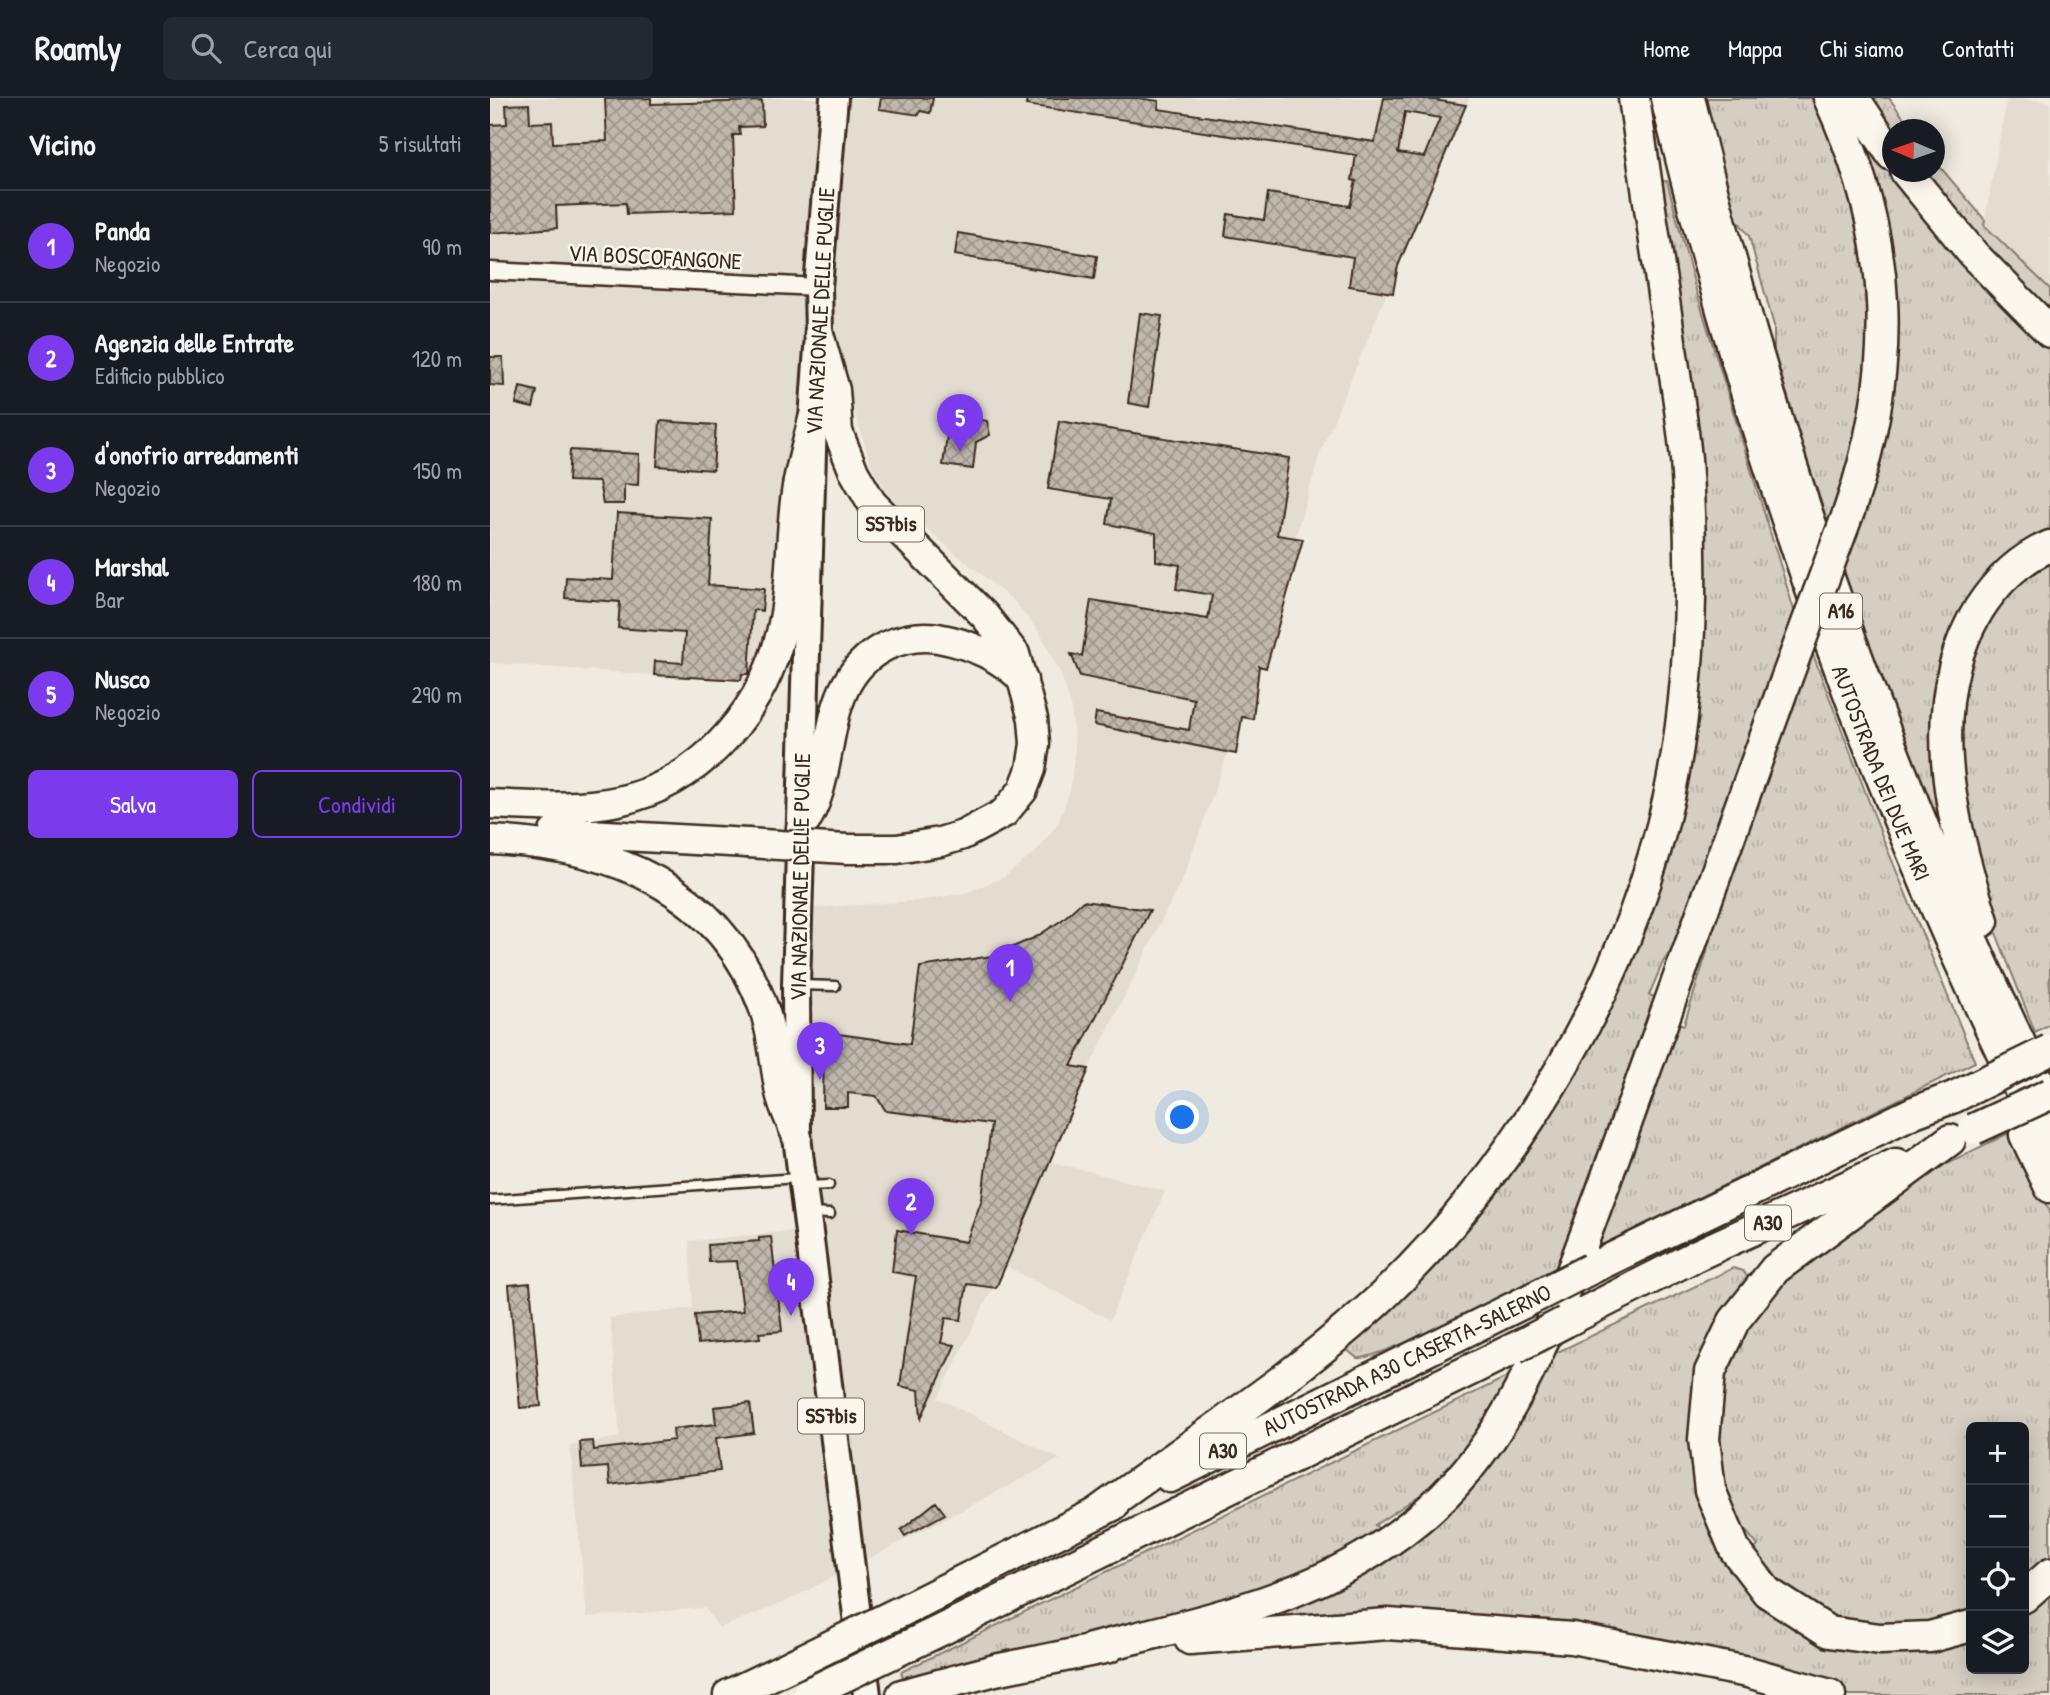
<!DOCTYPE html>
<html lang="it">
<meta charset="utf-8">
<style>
body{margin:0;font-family:"Patrick Hand",sans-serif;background:#242831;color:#f1f3f6}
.controls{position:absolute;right:21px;bottom:21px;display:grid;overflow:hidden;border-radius:10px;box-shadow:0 4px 18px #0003}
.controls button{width:63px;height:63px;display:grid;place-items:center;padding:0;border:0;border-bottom:2px solid #363941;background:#171b24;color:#f1f3f6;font:35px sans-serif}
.compass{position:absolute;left:1392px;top:21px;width:63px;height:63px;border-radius:50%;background:#171b24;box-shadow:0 4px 18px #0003;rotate:272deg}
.you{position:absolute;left:693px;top:1020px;width:24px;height:24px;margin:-18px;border:5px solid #fff;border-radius:50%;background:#1a73e8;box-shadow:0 0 0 10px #1a73e833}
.badge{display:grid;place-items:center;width:46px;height:46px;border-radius:50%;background:#7c3aed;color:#fff;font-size:23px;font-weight:700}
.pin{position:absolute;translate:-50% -58px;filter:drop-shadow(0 2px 4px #0008)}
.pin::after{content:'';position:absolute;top:37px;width:24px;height:21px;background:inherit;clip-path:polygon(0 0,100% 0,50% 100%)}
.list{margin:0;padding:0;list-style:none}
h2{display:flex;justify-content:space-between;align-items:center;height:91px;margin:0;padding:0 28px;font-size:30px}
h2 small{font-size:23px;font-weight:400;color:#9ea1a6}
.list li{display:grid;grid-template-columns:46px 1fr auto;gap:21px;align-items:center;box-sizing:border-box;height:112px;padding:0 28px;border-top:2px solid #363941}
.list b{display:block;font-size:26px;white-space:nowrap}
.list p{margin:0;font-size:23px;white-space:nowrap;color:#9ea1a6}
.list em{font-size:23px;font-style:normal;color:#9ea1a6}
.actions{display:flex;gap:14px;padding:21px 28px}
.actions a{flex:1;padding:16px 0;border:2px solid #7c3aed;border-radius:10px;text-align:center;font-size:24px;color:#7c3aed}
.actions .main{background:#7c3aed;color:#fff}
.icon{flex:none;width:38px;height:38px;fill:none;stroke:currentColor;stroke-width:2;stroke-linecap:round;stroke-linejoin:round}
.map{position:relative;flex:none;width:1560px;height:1597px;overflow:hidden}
header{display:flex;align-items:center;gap:42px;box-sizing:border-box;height:98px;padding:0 35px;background:#171b24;border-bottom:2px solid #363941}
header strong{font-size:33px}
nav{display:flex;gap:38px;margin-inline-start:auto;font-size:24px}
.search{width:490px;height:63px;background:#242831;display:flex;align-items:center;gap:18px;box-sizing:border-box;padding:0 24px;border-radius:10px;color:#9ea1a6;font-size:26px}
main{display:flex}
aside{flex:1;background:#171b24}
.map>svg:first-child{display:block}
.built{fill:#e2dcd1}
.grass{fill:url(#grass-tufts);stroke:#887c70;stroke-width:2}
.building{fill:url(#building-cross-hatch);stroke:#3b2a1e;stroke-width:2;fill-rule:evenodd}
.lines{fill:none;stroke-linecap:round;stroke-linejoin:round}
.service-casing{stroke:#3b2a1e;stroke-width:13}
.minor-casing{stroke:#3b2a1e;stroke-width:21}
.primary-casing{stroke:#3b2a1e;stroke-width:32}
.trunk-casing{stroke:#3b2a1e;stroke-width:33}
.motorway-casing{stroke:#3b2a1e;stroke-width:35}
.service{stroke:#fbf7ec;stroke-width:8}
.minor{stroke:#fbf7ec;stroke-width:16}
.primary{stroke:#fbf7ec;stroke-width:26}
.trunk{stroke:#fbf7ec;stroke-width:28}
.motorway{stroke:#fbf7ec;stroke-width:30}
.trunk-bridge-casing{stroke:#3b2a1e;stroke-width:33;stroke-linecap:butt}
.motorway-bridge-casing{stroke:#3b2a1e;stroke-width:35;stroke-linecap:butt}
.trunk-bridge{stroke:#fbf7ec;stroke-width:28}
.motorway-bridge{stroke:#fbf7ec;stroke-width:30}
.labels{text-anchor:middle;stroke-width:5;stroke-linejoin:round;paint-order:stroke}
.shield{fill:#fbf7ec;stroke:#75685c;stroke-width:2}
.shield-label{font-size:21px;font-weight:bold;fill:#3b2a1e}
.street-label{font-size:23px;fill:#3b2a1e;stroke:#fbf7ec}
</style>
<header>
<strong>Roamly</strong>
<div class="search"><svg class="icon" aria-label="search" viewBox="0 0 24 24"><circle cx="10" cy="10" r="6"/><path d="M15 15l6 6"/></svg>Cerca qui</div>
<nav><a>Home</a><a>Mappa</a><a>Chi siamo</a><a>Contatti</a></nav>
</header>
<main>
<aside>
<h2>Vicino<small>5 risultati</small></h2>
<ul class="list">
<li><span class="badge">1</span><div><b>Panda</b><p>Negozio</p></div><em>90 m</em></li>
<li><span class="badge">2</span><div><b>Agenzia delle Entrate</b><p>Edificio pubblico</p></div><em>120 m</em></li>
<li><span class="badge">3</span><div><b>d'onofrio arredamenti</b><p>Negozio</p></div><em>150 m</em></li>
<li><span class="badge">4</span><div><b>Marshal</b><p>Bar</p></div><em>180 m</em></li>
<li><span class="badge">5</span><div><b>Nusco</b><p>Negozio</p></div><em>290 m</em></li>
</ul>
<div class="actions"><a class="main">Salva</a><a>Condividi</a></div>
</aside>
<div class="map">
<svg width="1560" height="1597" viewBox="0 0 1560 1597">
<defs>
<pattern id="grass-tufts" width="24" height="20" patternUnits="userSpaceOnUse" patternTransform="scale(1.75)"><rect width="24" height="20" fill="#d5cec3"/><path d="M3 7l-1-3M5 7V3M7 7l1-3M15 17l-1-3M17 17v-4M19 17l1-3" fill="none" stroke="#b8b1a7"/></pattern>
<pattern id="building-cross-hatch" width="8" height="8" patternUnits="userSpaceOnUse" patternTransform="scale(1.75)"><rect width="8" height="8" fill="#c0b8ad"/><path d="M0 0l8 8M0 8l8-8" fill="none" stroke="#9d968c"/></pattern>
</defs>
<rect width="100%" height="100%" fill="#f0ebe0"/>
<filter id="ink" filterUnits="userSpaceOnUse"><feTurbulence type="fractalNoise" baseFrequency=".0143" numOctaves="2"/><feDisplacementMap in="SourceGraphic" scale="14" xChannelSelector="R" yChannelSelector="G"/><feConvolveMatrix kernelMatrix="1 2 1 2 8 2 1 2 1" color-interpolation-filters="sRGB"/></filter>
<g filter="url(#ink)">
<path class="built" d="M0,0H979L830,355L761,589L695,775L554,1062L675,1093L620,1222L514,1167L448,1300L570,1361L297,1503L229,1530L215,1510L97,1519L80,1348L130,1339L120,1220L203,1210L199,1143L332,1130L319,997L321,810L427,803L476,795L514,779L547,753L568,725L580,693L585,649L581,608L570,574L550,535L525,504L413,412L396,393L382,369L361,302L313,317L277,552L261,584L0,565Z
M1517,0L1560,4V191L1494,127Z"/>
<path class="grass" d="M1212,0H1331L1380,158L1379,301L1340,436L1284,254V228L1259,138L1239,111Z
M1373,0H1399L1422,31L1402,32Z
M1361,19L1560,247V441L1483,505L1452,715L1444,716L1382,556L1352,467L1390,348Z
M1445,63L1495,122L1494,127L1560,191V226L1426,74H1444Z
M1177,83L1205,189L1308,525L1197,830L1173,864L1159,897L1172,901L1073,1166C1042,1182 890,1264 867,1260L851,1247L1092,948L1198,631L1166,84Z
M1560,456V926L1545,934L1475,756L1460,630L1497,513Z
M1321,551L1394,743L1485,964L1104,1151L1181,923L1194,927L1217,854L1223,813Z
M1521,1034L1560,1113V1470L1534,1494V1329H1481V1524L1388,1538L1319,1514L1257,1458L1268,1448L1233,1404L1222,1300L1270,1198L1447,1070Z
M1243,1170L1253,1173L1259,1181L1233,1232L1207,1398L1229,1447L1388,1554L1412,1556L1481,1542V1571H1534V1513L1560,1492V1597H1349L1165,1553L786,1530L765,1520L889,1461L1057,1259Z
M1031,1272L959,1378L885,1427L894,1437L794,1489L416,1587L411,1574Z"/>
<path class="building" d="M161,0V6L272,3L273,28L249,29L250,37H243L246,112L137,116L136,105L66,108L67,130L0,135V27L17,26L16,7L39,6L40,25L62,24L63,45L117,43L115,1Z
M391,0H443L440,15L430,13L429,17L389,11Z
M537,0H648L669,3L668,11L885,44L894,0H931L976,7L908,168L903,195L859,188L863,159L735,138L738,116L774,122L778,95L860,108L866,83L862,82L866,57L536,7ZM915,14L950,20L934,59L908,55Z
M468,135L607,158L604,181L465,157Z
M650,215L672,218L659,309L638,305Z
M0,259H13L14,288L0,287Z
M30,289L47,293L43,310L26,306Z
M460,315L497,323L500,337L486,344L483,371L453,367Z
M170,323L226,327L223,372L167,368Z
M569,323L799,360L787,437L813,441L776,570L769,568L763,621L752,619L746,656L604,627L606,615L699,632L704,601L590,578L581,556L592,558L601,502L718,521L722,497L686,491L690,467L666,463V435L617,426L621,401L558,391Z
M80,352L149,356L148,387L134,386V406H113L109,384L78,383Z
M127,415L222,421L218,487L274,491L272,513L263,512L259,576H252L251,582L164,577L165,563L193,565L195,535L128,530L130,504L75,500L76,479L123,482Z
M593,803L660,812L581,968L599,971L506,1190L477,1186L471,1222L456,1220L451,1245L465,1247L431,1320L429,1292L410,1288L426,1178L402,1174L407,1132L476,1144L492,1101L501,1026L396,1013L386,998L358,995V1009H333L334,934L420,946L430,869L502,858L546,839L572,822Z
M281,1139L292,1233L269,1235L270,1240L208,1246L205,1217L253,1213L247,1163L219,1164L218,1147L269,1143V1140Z
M40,1185L51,1308L30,1310L19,1187Z
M260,1305L264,1335L226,1340L230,1373L120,1387L118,1369L92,1371L90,1344L103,1343L104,1352L184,1342L183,1331L226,1326L224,1309Z
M446,1404L455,1416L415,1438L411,1432Z"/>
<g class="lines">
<defs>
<path id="service" d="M309,887L345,888
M317,1088L339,1087
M0,1102L307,1080
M321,1115L340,1116"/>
<path id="minor" d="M0,173L328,189"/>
<path id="primary" d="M344,0L328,189L329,236L323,321L306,887L307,1039L377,1597"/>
<path id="trunk" d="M329,236L345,292L348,334L364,374L382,405L495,518L525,556L543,621L545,646L541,671L533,692L514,715L473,737L450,744L407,751H357
M0,706C42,708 86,712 128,703C215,684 278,607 294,521C303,476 299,429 308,383C312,363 318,342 323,321
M311,730C352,676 323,584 396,548C413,540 430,537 448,540C480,546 511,559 533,582
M64,734L257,745
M0,742C121,747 231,790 274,911C283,937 284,963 289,989C291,1006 301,1023 307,1039"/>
<g id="motorway">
<path id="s1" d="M1176,0C1264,365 1391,718 1560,1053"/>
<path d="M1199,0C1283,347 1399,687 1560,1006"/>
<path d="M1339,0C1404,141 1409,267 1359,413"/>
<path d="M1364,0L1402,57"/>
<path d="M1416,74L1484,157L1560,234"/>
<path d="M1493,823C1461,726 1431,604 1489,511C1507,483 1529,461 1560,448"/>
<path d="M1535,1037L1560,1089"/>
<path d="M1460,1042L1285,1171L1244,1223L1220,1274L1214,1341L1220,1392L1245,1452L1277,1494L1339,1534L1390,1541L1440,1539L1481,1528"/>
<path d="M1100,1171L1424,1014L1464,999"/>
<path d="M1075,1224L1205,1158L1406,1066"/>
<path d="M680,1379L1035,1204"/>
<path d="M605,1416C702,1345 807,1279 895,1196C1031,1065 1138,884 1179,699C1202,589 1204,472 1196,361C1192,317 1184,273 1178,229C1166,153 1155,76 1144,0"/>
<path d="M1534,1499L1560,1476"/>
<path d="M432,1503L623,1407"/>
<path d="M451,1532L1025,1250"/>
<path d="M700,1541L898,1526L1082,1540L1258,1574L1340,1597"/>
<path d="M601,1551C715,1522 833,1500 927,1422C1007,1357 1045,1267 1082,1173C1107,1107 1131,1040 1155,973C1202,842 1250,710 1297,579"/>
<path d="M239,1597L304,1566"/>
<path d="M412,1597L505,1572L619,1549"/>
</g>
</defs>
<use href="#service" class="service-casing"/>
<use href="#minor" class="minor-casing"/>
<use href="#primary" class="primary-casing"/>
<use href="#trunk" class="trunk-casing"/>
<use href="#motorway" class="motorway-casing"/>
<use href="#service" class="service"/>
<use href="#minor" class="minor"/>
<use href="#primary" class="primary"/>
<use href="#trunk" class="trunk"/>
<use href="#motorway" class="motorway"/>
<defs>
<path id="trunk-bridge" d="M257,745L357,751"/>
<path id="motorway-bridge" d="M1297,579L1359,413
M1464,999L1560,952
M1484,1031L1560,996
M1035,1204L1100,1171
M1025,1250L1075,1224
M304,1566L432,1503
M319,1595L451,1532"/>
</defs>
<use href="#trunk-bridge" class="trunk-bridge-casing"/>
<use href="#motorway-bridge" class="motorway-bridge-casing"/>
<use href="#trunk-bridge" class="trunk-bridge"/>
<use href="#motorway-bridge" class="motorway-bridge"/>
</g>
</g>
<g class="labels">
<g class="shield">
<rect x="368" y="408.5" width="66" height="35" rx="5"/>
<rect x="1330" y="495.5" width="42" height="35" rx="5"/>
<rect x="1255" y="1107.5" width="46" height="35" rx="5"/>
<rect x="308" y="1300.5" width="66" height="35" rx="5"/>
<rect x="710" y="1335.5" width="46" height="35" rx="5"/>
</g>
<g class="shield-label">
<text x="401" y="433">SS7bis</text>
<text x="1351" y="520">A16</text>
<text x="1278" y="1132">A30</text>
<text x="341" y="1325">SS7bis</text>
<text x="733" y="1360">A30</text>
</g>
<g class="street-label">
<text transform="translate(165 159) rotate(3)" y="8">VIA BOSCOFANGONE</text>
<text transform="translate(330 213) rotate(-87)" y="8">VIA NAZIONALE DELLE PUGLIE</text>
<text dy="8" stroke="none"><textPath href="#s1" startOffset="709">AUTOSTRADA DEI DUE MARI</textPath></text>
<text transform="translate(310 779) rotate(-89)" y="8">VIA NAZIONALE DELLE PUGLIE</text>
<text transform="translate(917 1262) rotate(-26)" y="8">AUTOSTRADA A30 CASERTA-SALERNO</text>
</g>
</g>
</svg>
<div class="controls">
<button>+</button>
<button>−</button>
<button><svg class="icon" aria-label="locate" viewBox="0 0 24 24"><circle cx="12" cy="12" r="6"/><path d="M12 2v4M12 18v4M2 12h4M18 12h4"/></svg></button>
<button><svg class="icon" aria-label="layers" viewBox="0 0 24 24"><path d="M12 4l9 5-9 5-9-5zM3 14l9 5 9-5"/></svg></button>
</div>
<svg class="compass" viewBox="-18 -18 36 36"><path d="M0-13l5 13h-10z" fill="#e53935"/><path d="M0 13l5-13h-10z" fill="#9ea1a6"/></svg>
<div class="you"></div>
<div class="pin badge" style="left:520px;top:904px">1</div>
<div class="pin badge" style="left:421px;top:1138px">2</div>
<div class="pin badge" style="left:330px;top:982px">3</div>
<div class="pin badge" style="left:301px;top:1218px">4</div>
<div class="pin badge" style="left:470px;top:354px">5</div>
</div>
</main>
